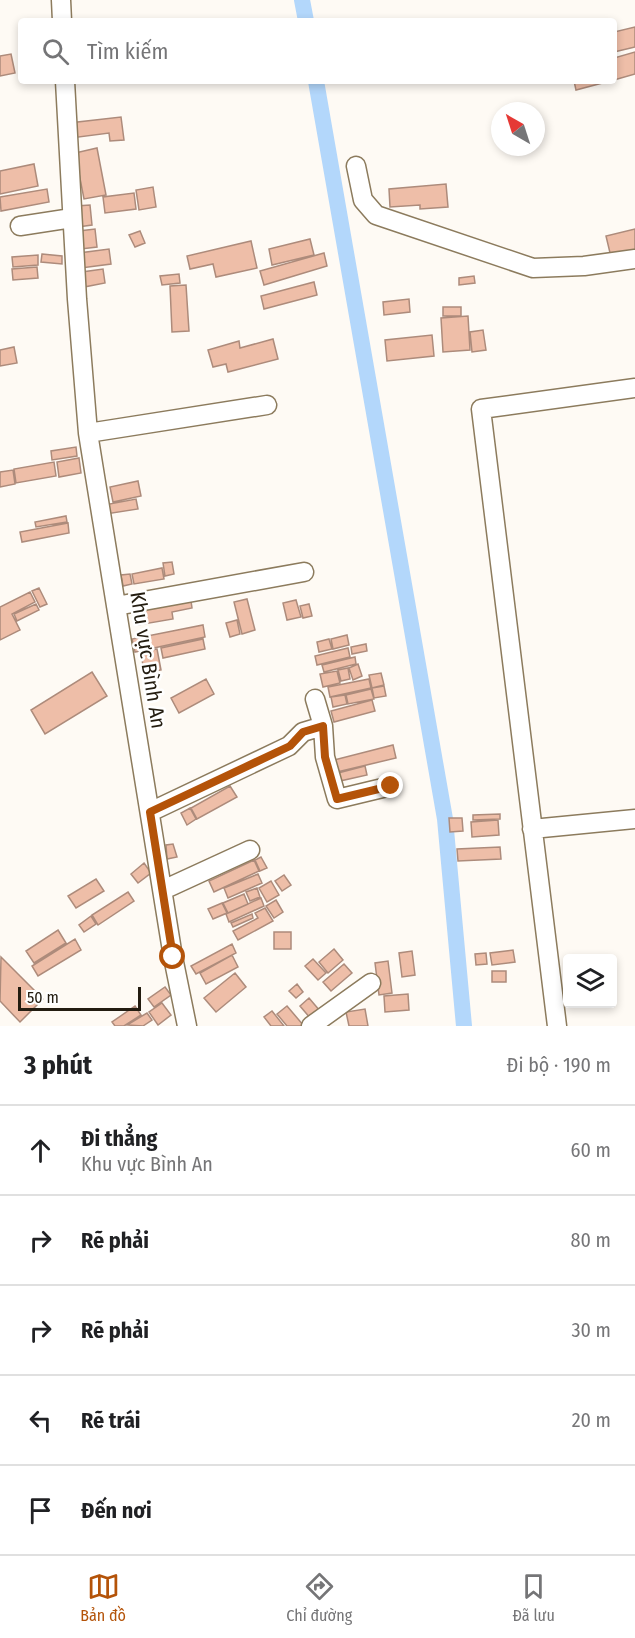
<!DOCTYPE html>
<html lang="vi">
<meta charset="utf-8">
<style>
body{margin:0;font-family:"Fira Sans Condensed",sans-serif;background:#f6f6f6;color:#202124}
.controls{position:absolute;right:18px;bottom:18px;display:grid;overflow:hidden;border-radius:6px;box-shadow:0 3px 9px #0003}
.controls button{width:54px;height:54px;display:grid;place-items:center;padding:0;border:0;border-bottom:2px solid #e0e0e0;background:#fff;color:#202124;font:30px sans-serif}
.compass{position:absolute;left:491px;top:102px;width:54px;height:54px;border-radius:50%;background:#fff;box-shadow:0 3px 9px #0003;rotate:321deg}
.scale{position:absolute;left:18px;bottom:15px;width:123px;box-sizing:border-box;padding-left:6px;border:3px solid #231c10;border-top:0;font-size:16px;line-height:21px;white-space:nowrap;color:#231c10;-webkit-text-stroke:4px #fff;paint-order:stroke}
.stop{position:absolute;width:18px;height:18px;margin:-14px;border:4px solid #b45309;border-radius:50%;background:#fff}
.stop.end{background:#b45309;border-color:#fff;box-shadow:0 2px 6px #0008}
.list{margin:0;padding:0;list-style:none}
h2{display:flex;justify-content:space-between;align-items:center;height:78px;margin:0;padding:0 24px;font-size:26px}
h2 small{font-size:20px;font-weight:400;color:#757577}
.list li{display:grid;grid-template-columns:39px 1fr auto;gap:18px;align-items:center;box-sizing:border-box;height:90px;padding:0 24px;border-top:2px solid #e0e0e0}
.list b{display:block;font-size:22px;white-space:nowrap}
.list p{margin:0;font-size:20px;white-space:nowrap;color:#757577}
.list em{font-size:20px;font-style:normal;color:#757577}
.icon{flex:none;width:33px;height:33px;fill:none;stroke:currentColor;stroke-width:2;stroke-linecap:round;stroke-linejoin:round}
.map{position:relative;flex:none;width:635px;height:1026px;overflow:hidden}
.search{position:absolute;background:#fff;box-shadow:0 3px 9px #0003;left:18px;right:18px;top:18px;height:66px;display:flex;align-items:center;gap:15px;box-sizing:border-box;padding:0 21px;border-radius:6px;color:#757577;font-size:22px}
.sheet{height:528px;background:#fff}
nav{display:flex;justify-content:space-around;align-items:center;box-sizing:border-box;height:84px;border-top:2px solid #e0e0e0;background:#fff;font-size:16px;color:#757577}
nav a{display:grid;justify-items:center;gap:3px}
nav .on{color:#b45309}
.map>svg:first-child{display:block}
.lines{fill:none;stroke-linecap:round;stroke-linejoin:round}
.canal{stroke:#b3d7fb;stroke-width:16}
.building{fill:#eebea8;stroke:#ad8b7b;stroke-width:1.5}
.minor-casing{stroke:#8c7b5d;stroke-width:21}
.minor{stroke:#fff;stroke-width:18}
.route{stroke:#b45309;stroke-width:8}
.labels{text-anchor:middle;stroke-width:5;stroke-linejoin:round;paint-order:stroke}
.street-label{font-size:21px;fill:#231c10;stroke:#fff}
</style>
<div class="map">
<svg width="635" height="1026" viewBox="0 0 635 1026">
<rect width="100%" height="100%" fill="#fefaf4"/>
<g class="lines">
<path class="canal" d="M302,0L306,21
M316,81L445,819L464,1026"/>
</g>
<path class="building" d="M635,27V47L614,52V32Z
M635,52V74L614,80V58Z
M11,54L15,73L0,76V56Z
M574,81H610L576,90Z
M121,117L124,140L110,141L109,133L71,138L69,123Z
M97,148L106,195L84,199L75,153Z
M34,164L38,186L0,194V171Z
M446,184L448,207L420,209V205L390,207L389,189Z
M153,187L156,207L139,210L136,190Z
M47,189L49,202L1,211L0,197Z
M134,193L136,209L105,213L103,197Z
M90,205L92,225L78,227L76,206Z
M95,229L97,247L81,249L79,231Z
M635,229V251L611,257L606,236Z
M140,231L145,243L135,247L129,235Z
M310,239L314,255L272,265L269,249Z
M251,241L257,268L216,277L213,264L190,269L187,256Z
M109,249L111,264L81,268L79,253Z
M324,253L327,266L264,285L260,271Z
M42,254L62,256V264L41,262Z
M38,255V265L13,267L12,257Z
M37,267L38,278L13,280L12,269Z
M103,269L105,283L84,287L82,272Z
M179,274L180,283L162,285L160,276Z
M474,276L475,283L459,285V278Z
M314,282L317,295L264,309L261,296Z
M186,285L189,331L172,332L170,286Z
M409,299L410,312L384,315L383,302Z
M443,307H461V316H443Z
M468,316L470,350L443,352L441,318Z
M483,330L486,350L472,352L470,332Z
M432,335L434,356L387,361L385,340Z
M273,339L278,359L228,372L226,364L213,367L208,350L239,341L240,348Z
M14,347L17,363L0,366V350Z
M76,447L77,456L52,460L51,451Z
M79,458L81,473L59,477L57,462Z
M54,462L56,476L16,483L14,469Z
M13,470L15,484L0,487V472Z
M138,481L141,496L113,502L110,487Z
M136,499L138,509L106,514L104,505Z
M66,516L67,522L36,527L35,522Z
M68,523L69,533L22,542L20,532Z
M172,562L174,574L165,576L163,563Z
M162,568L164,579L134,584L132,574Z
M130,574L132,584L123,586L121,575Z
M39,588L47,604L40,607L32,591Z
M30,592L35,602L12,614L20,630L0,640V607Z
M247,599L255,630L242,634L234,602Z
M296,600L301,617L287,620L283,603Z
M191,601L192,608L172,612L173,619L138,625L136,611Z
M36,604L39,610L17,621L14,614Z
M309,604L312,616L303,618L300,606Z
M237,620L240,634L230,637L226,623Z
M203,625L205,637L135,652L132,639Z
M347,635L349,645L333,649L331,639Z
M203,639L205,649L163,658L161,648Z
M329,639L332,649L319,652L317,642Z
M366,644L367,651L352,654L351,647Z
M348,648L350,657L317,665L315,656Z
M157,649L161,670L144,673L141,652Z
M355,657L356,664L324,672L322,665Z
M358,664L362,676L353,680L349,668Z
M348,668L350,679L341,681L338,670Z
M337,671L340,683L323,687L320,674Z
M92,672L107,696L45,734L31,710Z
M381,673L384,685L372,688L369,675Z
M206,679L214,694L179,713L171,698Z
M369,679L371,688L330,697L328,687Z
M384,686L386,696L374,698L372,688Z
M371,689L374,699L348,704L346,695Z
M345,695L347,704L333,707L331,697Z
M372,700L375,711L334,722L331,711Z
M393,745L396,758L337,772L334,760Z
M365,766L367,775L340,781L338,773Z
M230,786L237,797L197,819L191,808Z
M190,808L196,819L187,825L181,813Z
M500,814V819L473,820V815Z
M449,818H462L463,831L450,832Z
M498,820L499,835L472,837L471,822Z
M173,844L177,857L167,859L166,845Z
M500,847L501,859L458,861L457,849Z
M261,857L267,868L260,871L255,860Z
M254,860L259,871L214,892L209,881Z
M144,863L151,873L138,883L131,874Z
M258,874L262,883L228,898L224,888Z
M284,875L291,885L282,891L275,881Z
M96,879L104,891L76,908L68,896Z
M271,881L279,895L267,902L259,888Z
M257,888L260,897L250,901L246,892Z
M128,892L134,901L98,925L92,915Z
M244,894L248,904L228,913L223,903Z
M261,898L264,906L229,922L226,914Z
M276,900L283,912L274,918L266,906Z
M222,903L227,913L213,919L208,909Z
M265,908L273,921L238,940L233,931L258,918L255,913Z
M252,914L253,918L233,927L231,923Z
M91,916L96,924L84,932L79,925Z
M58,930L66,943L34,963L26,951Z
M274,932H291V949H274Z
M75,939L81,950L38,976L32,966Z
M232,944L236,953L196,974L191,966Z
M334,949L343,960L328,973L319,962Z
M513,950L515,962L492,965L490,953Z
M412,951L415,975L402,977L399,953Z
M486,953L487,964L476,965L475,954Z
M232,955L238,967L206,984L200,973Z
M1,957L43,999L20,1022L0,1001Z
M313,959L326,973L318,980L305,966Z
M388,961L392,993L379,995L375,963Z
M344,964L352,973L331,991L323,982Z
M492,971H506V982H492Z
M235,973L246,987L216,1012L204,998Z
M297,984L303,992L296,998L289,991Z
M165,987L171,995L154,1007L148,999Z
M408,994L409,1010L385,1012L384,996Z
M309,998L320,1011L311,1019L300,1006Z
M162,1003L171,1015L158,1025L149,1012Z
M135,1006L141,1015L124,1026H115L112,1022Z
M287,1006L304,1026H287L277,1014Z
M365,1009L368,1026H349L346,1012Z
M272,1011L284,1026H271L264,1017Z
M147,1013L152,1020L143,1026L127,1025Z"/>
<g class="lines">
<defs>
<path id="minor" d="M61,0L62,21
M65,81L77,299L88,433L173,957L187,1026
M356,166L363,200L376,215L533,268L584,266L635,259
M20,226L72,218
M88,433L267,405
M116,606L304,572
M315,699L323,726L325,757L337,799L391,786
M150,812L289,746L303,732L323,726
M532,829L635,819
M163,890L250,850
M311,1026L371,983
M557,1026L481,409L635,388"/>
</defs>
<use href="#minor" class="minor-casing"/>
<use href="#minor" class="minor"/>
</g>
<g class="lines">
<path class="route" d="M173,957L150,812L290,746L303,732L323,726L325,757L337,799L391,786"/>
</g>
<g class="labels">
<g class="street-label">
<text transform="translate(148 660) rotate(81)" y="7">Khu vực Bình An</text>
</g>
</g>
</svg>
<div class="controls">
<button><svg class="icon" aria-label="layers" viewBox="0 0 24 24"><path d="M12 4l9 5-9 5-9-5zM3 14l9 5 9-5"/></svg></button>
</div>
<svg class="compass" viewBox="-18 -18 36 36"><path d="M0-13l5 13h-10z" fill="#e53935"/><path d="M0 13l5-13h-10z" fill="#757577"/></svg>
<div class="scale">50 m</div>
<div class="stop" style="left:173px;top:957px"></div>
<div class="stop end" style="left:391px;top:786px"></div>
<div class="search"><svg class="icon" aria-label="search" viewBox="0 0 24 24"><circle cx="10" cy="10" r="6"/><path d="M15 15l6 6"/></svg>Tìm kiếm</div>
</div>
<section class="sheet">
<h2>3 phút<small>Đi bộ · 190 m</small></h2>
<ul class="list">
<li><svg class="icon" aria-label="ahead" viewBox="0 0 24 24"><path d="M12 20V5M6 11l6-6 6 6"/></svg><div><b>Đi thẳng</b><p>Khu vực Bình An</p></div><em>60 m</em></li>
<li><svg class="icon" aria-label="right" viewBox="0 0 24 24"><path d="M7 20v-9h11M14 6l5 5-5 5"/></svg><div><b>Rẽ phải</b></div><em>80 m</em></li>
<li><svg class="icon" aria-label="right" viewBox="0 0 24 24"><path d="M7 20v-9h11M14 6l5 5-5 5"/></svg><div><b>Rẽ phải</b></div><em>30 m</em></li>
<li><svg class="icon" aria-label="left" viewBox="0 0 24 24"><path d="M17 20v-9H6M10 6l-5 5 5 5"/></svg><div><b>Rẽ trái</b></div><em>20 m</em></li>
<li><svg class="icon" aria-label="arrive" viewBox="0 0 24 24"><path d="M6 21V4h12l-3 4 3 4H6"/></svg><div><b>Đến nơi</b></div></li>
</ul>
</section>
<nav>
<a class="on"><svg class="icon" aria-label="map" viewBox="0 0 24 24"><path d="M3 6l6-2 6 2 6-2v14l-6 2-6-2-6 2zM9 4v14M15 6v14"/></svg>Bản đồ</a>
<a><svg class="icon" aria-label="directions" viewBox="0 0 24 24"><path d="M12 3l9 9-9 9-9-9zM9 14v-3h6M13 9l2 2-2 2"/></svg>Chỉ đường</a>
<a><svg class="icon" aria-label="saved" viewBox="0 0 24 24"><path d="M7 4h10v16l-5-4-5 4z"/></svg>Đã lưu</a>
</nav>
